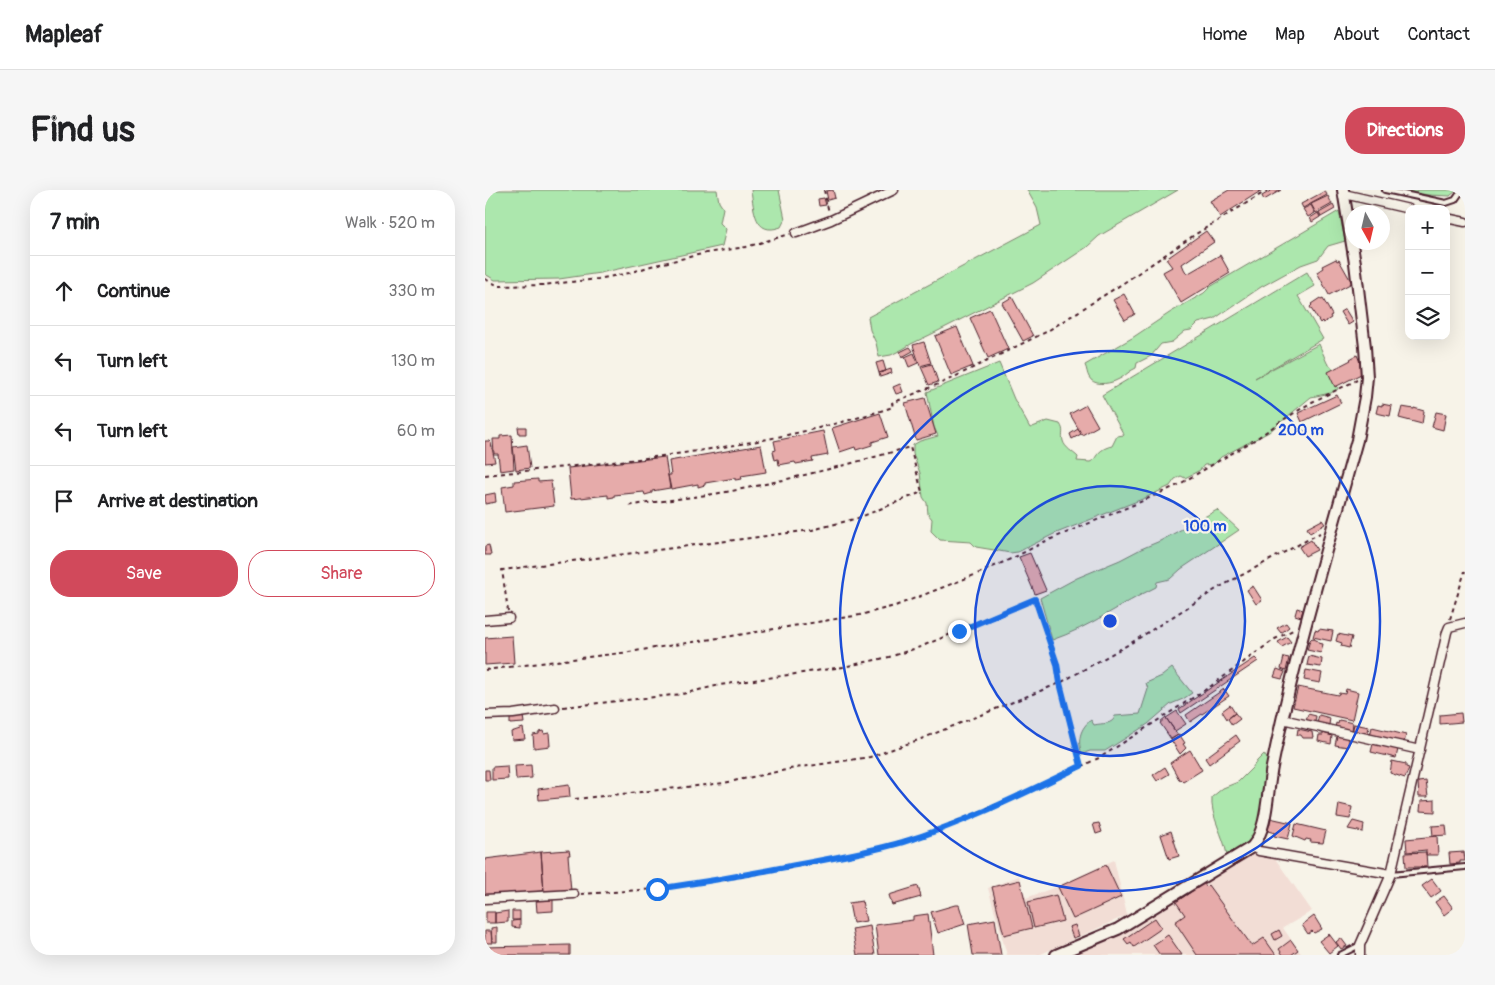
<!DOCTYPE html>
<meta charset="utf-8">
<style>
body{margin:0;font-family:Pangolin,sans-serif;background:#f6f6f6;color:#202124}
.controls{position:absolute;right:15px;top:15px;display:grid;overflow:hidden;border-radius:10px;box-shadow:0 5px 20px #0002}
.controls button{width:45px;height:45px;display:grid;place-items:center;padding:0;border:0;border-bottom:1px solid #e0e0e0;background:#fff;color:#202124;font:25px sans-serif}
.compass{position:absolute;left:860px;top:15px;width:45px;height:45px;border-radius:50%;background:#fff;box-shadow:0 5px 20px #0002;rotate:172deg}
.stop{position:absolute;width:15px;height:15px;margin:-11px;border:4px solid #1a73e8;border-radius:50%;background:#fff}
.stop.end{background:#1a73e8;border-color:#fff;box-shadow:0 1px 5px #0008}
.list{margin:0;padding:0;list-style:none}
h2{display:flex;justify-content:space-between;align-items:center;height:65px;margin:0;padding:0 20px;font-size:21px}
h2 small{font-size:16px;font-weight:400;color:#757577}
.list li{display:grid;grid-template-columns:32px 1fr auto;gap:15px;align-items:center;box-sizing:border-box;height:70px;padding:0 20px;border-top:1px solid #e0e0e0}
.list b{display:block;font-size:19px;white-space:nowrap}
.list em{font-size:16px;font-style:normal;color:#757577}
.actions{display:flex;gap:10px;padding:15px 20px}
.actions a{flex:1;padding:11px 0;border:1px solid #d1495b;border-radius:20px;text-align:center;font-size:18px;color:#d1495b}
.actions .main{background:#d1495b;color:#fff}
.icon{flex:none;width:28px;height:28px;fill:none;stroke:currentColor;stroke-width:2;stroke-linecap:round;stroke-linejoin:round}
.map{position:relative;flex:none;width:980px;height:765px;overflow:hidden;border-radius:20px}
header{display:flex;align-items:center;gap:30px;box-sizing:border-box;height:70px;padding:0 25px;background:#fff;border-bottom:1px solid #e0e0e0}
header strong{font-size:24px}
nav{display:flex;gap:28px;margin-inline-start:auto;font-size:18px}
.intro{display:flex;align-items:center;justify-content:space-between;box-sizing:border-box;height:120px;padding:0 30px}
h1{margin:0;font-size:35px}
.button{padding:12px 22px;border-radius:20px;background:#d1495b;color:#fff;font-size:18px;font-weight:700}
main{display:flex;gap:30px;padding:0 30px}
aside{flex:1;background:#fff;border-radius:20px;box-shadow:0 5px 20px #0002}
.map>svg:first-child{display:block}
.built{fill:#f2ddd5}
.green{fill:#ace7ad;stroke:#7b836c}
.building{fill:#e6abaa;stroke:#4a1f2b}
.lines{fill:none;stroke-linecap:round;stroke-linejoin:round}
.service-casing{stroke:#4a1f2b;stroke-width:8}
.minor-casing{stroke:#4a1f2b;stroke-width:11}
.tertiary-casing{stroke:#4a1f2b;stroke-width:14}
.path{stroke:#4a1f2b;stroke-width:2;stroke-dasharray:4 4;stroke-linecap:butt}
.service{stroke:#f7f3e8;stroke-width:4}
.minor{stroke:#f7f3e8;stroke-width:8}
.tertiary{stroke:#f7f3e8;stroke-width:10}
.route{stroke:#1a73e8;stroke-width:6}
.ring{fill:none;stroke:#1d4ed8;stroke-width:2.5}
.centre{fill:#1d4ed8;stroke:#f7f3e8;stroke-width:2.5}
.ring-label{font-size:15px;text-anchor:middle;font-weight:bold;fill:#1d4ed8;stroke:#f7f3e8;stroke-width:4.5;stroke-linejoin:round;paint-order:stroke}
</style>
<header>
<strong>Mapleaf</strong>
<nav><a>Home</a><a>Map</a><a>About</a><a>Contact</a></nav>
</header>
<div class="intro"><h1>Find us</h1><a class="button">Directions</a></div>
<main>
<aside>
<h2>7 min<small>Walk · 520 m</small></h2>
<ul class="list">
<li><svg class="icon" aria-label="ahead" viewBox="0 0 24 24"><path d="M12 20V5M6 11l6-6 6 6"/></svg><div><b>Continue</b></div><em>330 m</em></li>
<li><svg class="icon" aria-label="left" viewBox="0 0 24 24"><path d="M17 20v-9H6M10 6l-5 5 5 5"/></svg><div><b>Turn left</b></div><em>130 m</em></li>
<li><svg class="icon" aria-label="left" viewBox="0 0 24 24"><path d="M17 20v-9H6M10 6l-5 5 5 5"/></svg><div><b>Turn left</b></div><em>60 m</em></li>
<li><svg class="icon" aria-label="arrive" viewBox="0 0 24 24"><path d="M6 21V4h12l-3 4 3 4H6"/></svg><div><b>Arrive at destination</b></div></li>
</ul>
<div class="actions"><a class="main">Save</a><a>Share</a></div>
</aside>
<div class="map">
<svg width="980" height="765" viewBox="0 0 980 765">
<rect width="100%" height="100%" fill="#f7f3e8"/>
<filter id="ink" filterUnits="userSpaceOnUse"><feTurbulence type="fractalNoise" baseFrequency=".02" numOctaves="2"/><feDisplacementMap in="SourceGraphic" scale="10" xChannelSelector="R" yChannelSelector="G"/><feConvolveMatrix kernelMatrix="1 2 1 2 8 2 1 2 1" color-interpolation-filters="sRGB"/></filter>
<g filter="url(#ink)">
<path class="built" d="M767,664L789,667L827,721L798,738L817,765H583L665,727L723,689Z
M629,670L642,725L554,765H522L503,698L534,686L541,708L571,697Z"/>
<path class="green" d="M0,0H232L234,12L238,18L235,33L241,39L237,56L115,83L74,89L10,90L0,84Z
M266,0H294L300,29L296,37C269,47 269,19 266,0Z
M542,0H693L614,46L602,57L548,93L451,142L426,154L418,159L406,165L394,167L391,153L385,140L383,127L556,35L552,18Z
M915,0H972L965,6L943,5Z
M854,21L860,51L843,56L833,69L816,75L776,97L729,129L713,133L706,140L700,141L687,152L676,154L666,166L652,173L651,178C643,181 639,188 630,191C623,194 608,196 604,187C602,184 602,179 600,175L647,148L686,122L719,103L725,97Z
M822,82L830,96L813,106L838,149L770,188L834,154L842,173L849,179L853,199L846,203L826,207L784,242L736,267L729,274L719,275L715,280L700,288L696,286L690,289L685,296L660,308L569,344L533,362L525,363L509,360L491,357L486,352L455,350L446,341L447,329L443,324L442,313L438,307L435,283L428,264V255L435,251L453,246L449,237L442,202L514,173L529,209L545,238L563,231L575,234C580,241 576,244 578,251C580,258 588,262 593,267L592,271L605,272L609,270C613,262 618,258 627,256L632,246L639,245L617,205Z
M732,320L754,340L696,379L685,389L672,392L671,397C636,414 605,437 567,450L555,408L592,388L635,370L656,359L675,351Z
M687,478L707,503L698,509L686,514L663,534L620,561H605L597,564C592,551 595,538 606,530L609,535C617,533 628,535 630,526L655,524L663,499L661,493L677,486Z
M779,564L783,570L772,645C765,654 754,664 742,665C739,646 725,626 727,607L738,598L753,592L767,578L772,571Z"/>
<path class="building" d="M348,0L350,8L343,10L341,1Z
M744,0H777L735,27L725,11Z
M787,0H796L779,10L777,6Z
M840,1L842,5L818,18L816,14Z
M843,6L847,14L831,23L826,14Z
M339,8L341,15L334,16L333,9Z
M826,15L830,23L823,27L818,19Z
M848,15L850,19L836,27L834,23Z
M833,23L835,27L827,32L825,28Z
M721,41L729,52L697,74L699,79L702,84L735,65L745,83L696,113L678,82L687,77L681,69Z
M851,69L852,71L854,70L867,93L844,105L832,82L838,78L837,76Z
M639,104L650,124L640,130L628,110Z
M527,107L548,146L538,151L517,113Z
M835,108L836,110L838,109L847,125L845,126L846,128L838,133L837,131L835,133L825,117L827,115L826,114Z
M505,119L523,159L503,168L485,128Z
M860,119L868,132L863,135L855,122Z
M472,137L488,176L466,185L450,146Z
M439,152L446,173L435,176L428,155Z
M425,157L428,161L417,167L415,162Z
M429,163L433,173L424,177L420,167Z
M872,165L875,172L876,184L850,197L843,182L866,170L865,169Z
M398,171L401,181L394,183L391,173Z
M447,174L453,192L444,195L436,177Z
M406,179L407,183L395,187L394,183Z
M415,194L418,202L411,204L408,197Z
M852,205L856,213L817,232L813,223Z
M440,208L451,244L431,250L420,213Z
M897,214L907,216L905,226L891,223L893,215L897,216Z
M601,215L613,236L597,245L585,224Z
M917,217L929,219V218L939,221L937,234L914,228Z
M951,222L961,224L958,240L947,237Z
M395,223L403,247L387,252V255L371,260L370,257L355,262L347,238Z
M33,237H41V244H34Z
M593,239L596,244L587,249L585,244Z
M338,241L343,265L327,268L328,271L311,274L310,272L294,275L293,269L290,270L288,261L291,260L289,251Z
M27,245L29,279L15,281L13,264H9L8,249H15V246Z
M0,251H4L6,253L10,272L0,273Z
M42,255L45,278L31,280L28,257Z
M276,255L281,282L256,286L257,289L250,290V288L220,293V295L213,297V294L186,299L183,285H186L184,271Z
M180,267L185,298L167,301V303L160,305L159,302L129,305V307L123,308V305L86,309L83,278Z
M53,289V292L66,291L69,316L20,322L17,297L29,295V291Z
M10,303L11,312L0,314V305Z
M837,330L840,334L825,343L822,338Z
M826,350L832,360L820,366L814,357Z
M4,355L6,365H0V356Z
M545,363L561,400L550,404L534,367Z
M768,396L777,410L771,414L762,400Z
M812,418L818,420L816,427L810,425Z
M801,433L804,437L796,443L792,438Z
M834,439L848,441L846,451L828,447L830,440L833,441Z
M853,444L867,447L864,458L856,456L857,453L851,451Z
M27,446L29,473L0,475V448Z
M802,447L806,452L797,457L793,452Z
M827,448L833,451V453L838,454L836,463L822,460L825,450Z
M824,466L837,469L836,477L822,475Z
M799,467L804,468L801,481L796,479Z
M770,468L773,471L696,523L694,519Z
M792,479L800,482L797,489L789,487Z
M821,480L837,483L835,493L819,490Z
M813,497L853,505L854,503L860,504L861,499L873,502L867,530L808,517Z
M739,499L744,506L705,532L701,525Z
M745,515L750,523L742,529L737,521Z
M692,521L701,534L690,541L681,528Z
M750,523L755,529L747,535L743,529Z
M976,523L977,532L955,534V525Z
M823,524L831,526L830,532L821,531Z
M834,525L845,528L844,535L832,533Z
M38,526L39,533L25,534V527Z
M681,528L693,545L686,549L675,533Z
M854,530L868,533L867,541L850,538L851,533L853,534Z
M869,534L884,537L882,546L867,543Z
M887,537L921,545L919,553L885,546Z
M38,538L40,549L27,550L26,542Z
M813,539L827,542L828,548H818L816,545H812Z
M58,541L59,544L64,543L65,556L49,558L48,545L54,544V542Z
M838,543L847,546L846,554L833,551L834,545H838Z
M694,544L700,553L698,554L701,558L695,564L686,550Z
M751,545L755,551L724,574L720,568Z
M852,546L864,548L863,557L850,555Z
M888,554L913,559L911,568L886,562Z
M705,560L717,580L698,592L696,590L695,591L685,573Z
M907,571L921,574V577L924,578L920,588L905,583Z
M46,575L47,588L31,589L30,576Z
M22,576L23,589L7,590V577Z
M680,577L684,584L672,591L668,585Z
M0,580H4L5,590H0Z
M941,591L943,607H934L933,592Z
M84,595L85,607L54,610L53,599Z
M950,610V622L935,621L936,611Z
M854,614L867,617L865,629L852,627Z
M785,628L807,633L803,649L789,646L790,643L783,641Z
M868,631L879,634L878,642L863,639Z
M614,633L617,642L611,644L608,634Z
M811,634L841,641L838,653L825,652L826,650L821,649L820,651L808,646Z
M961,635L962,645L948,646L947,636Z
M686,641L694,666L684,669L676,645Z
M952,646L953,665H941V660L922,662L921,649Z
M84,660L85,665H83L86,701L59,703L56,662Z
M56,662L59,701L0,705V669Z
M941,662L942,677H921L920,663Z
M979,662L980,671H975V673L965,674L964,663Z
M621,675L636,707L588,729L573,697Z
M947,689L956,701L946,708L937,696Z
M535,690L547,738L519,745L507,697Z
M719,693L721,697L723,695L767,756L779,748L791,765H712L690,732L700,725L691,712Z
M433,696L436,707L407,715L404,705Z
M571,705L578,731L549,738L543,712Z
M959,706L968,718L959,725L950,712Z
M68,708V721L52,722L51,709Z
M377,711L381,731L368,733L364,713Z
M470,715H474L480,734L453,743L446,722Z
M23,721V732L10,733V723Z
M27,721H35V730H27Z
M1,722H10V733H1Z
M443,724L448,765H394L390,735L428,730V726Z
M829,726L837,739L829,743L827,741L823,744L817,735Z
M670,728L676,737L674,740L649,757L646,752L643,754L639,749Z
M510,729L516,765H488L483,734Z
M35,730V738L27,737V731Z
M590,735L594,746L588,748L584,737Z
M385,736L390,765H372L367,739Z
M12,737V752H7L6,738Z
M794,740L797,746L790,750L787,744Z
M0,741H6L7,753H0Z
M844,744L853,756L844,763L834,751Z
M683,745L697,765H675L668,755Z
M856,748L862,756L856,759L851,752Z
M806,750L813,760L806,765H798L794,759Z
M85,755V765H0V757Z"/>
<g class="lines">
<defs>
<path id="service" d="M900,0L961,13L970,10L977,0
M906,684L980,677
M855,765L875,755"/>
<path id="minor" d="M859,4L924,19
M961,28L980,32
M311,43L346,30L409,0
M0,430L24,428
M0,525L28,524L70,518
M797,529L935,560
M767,657L774,661L906,684
M0,709L89,704
M875,765V755L906,684L962,442L964,437L980,433"/>
<path id="tertiary" d="M571,765L633,739L767,657C783,639 782,602 787,577C809,467 842,359 872,250L880,207L882,187L880,157L870,73L858,0"/>
</defs>
<use href="#service" class="service-casing"/>
<use href="#minor" class="minor-casing"/>
<use href="#tertiary" class="tertiary-casing"/>
<path class="path" d="M339,0L344,23
M0,89L14,96L58,95L113,89L144,83L166,76L221,63L261,57L305,44
M0,285C139,271 275,260 408,217L407,213L461,191L561,142L637,94L711,44L783,0
M23,421L17,380L327,340L373,328L437,302L425,257C366,274 307,289 247,301C212,307 176,311 141,316
M965,429L980,381
M0,480L144,462L253,445L375,425L410,416L492,384L530,367L559,352L653,313L693,295L771,249L798,230L827,212L872,190
M78,517L197,504L235,495L358,477L404,467L435,457L550,409L572,474L575,493L596,576
M90,609L239,593L310,578L385,567L436,549L575,493L646,453L733,398L835,343
M96,704L172,699L259,686L388,660L442,644L529,608L616,567L726,496L790,449L810,439
M976,765L980,762"/>
<use href="#service" class="service"/>
<use href="#minor" class="minor"/>
<use href="#tertiary" class="tertiary"/>
</g>
</g>
<g class="lines" filter="url(#ink)">
<path class="route" d="M172,699C213,693 254,686 295,678C336,670 377,664 418,652C479,633 538,604 596,576L575,493L572,474L550,409L474,441"/>
</g>
<circle cx="625" cy="431" r="135" fill="#1d4ed8" fill-opacity=".12"/>
<g class="ring">
<circle cx="625" cy="431" r="135"/>
<circle cx="625" cy="431" r="270"/>
</g>
<circle cx="625" cy="431" r="8" class="centre"/>
<g class="ring-label">
<text x="816" y="245">200 m</text>
<text x="720" y="341">100 m</text>
</g>
</svg>
<div class="controls">
<button>+</button>
<button>−</button>
<button><svg class="icon" aria-label="layers" viewBox="0 0 24 24"><path d="M12 4l9 5-9 5-9-5zM3 14l9 5 9-5"/></svg></button>
</div>
<svg class="compass" viewBox="-18 -18 36 36"><path d="M0-13l5 13h-10z" fill="#e53935"/><path d="M0 13l5-13h-10z" fill="#757577"/></svg>
<div class="stop" style="left:172px;top:699px"></div>
<div class="stop end" style="left:474px;top:441px"></div>
</div>
</main>
